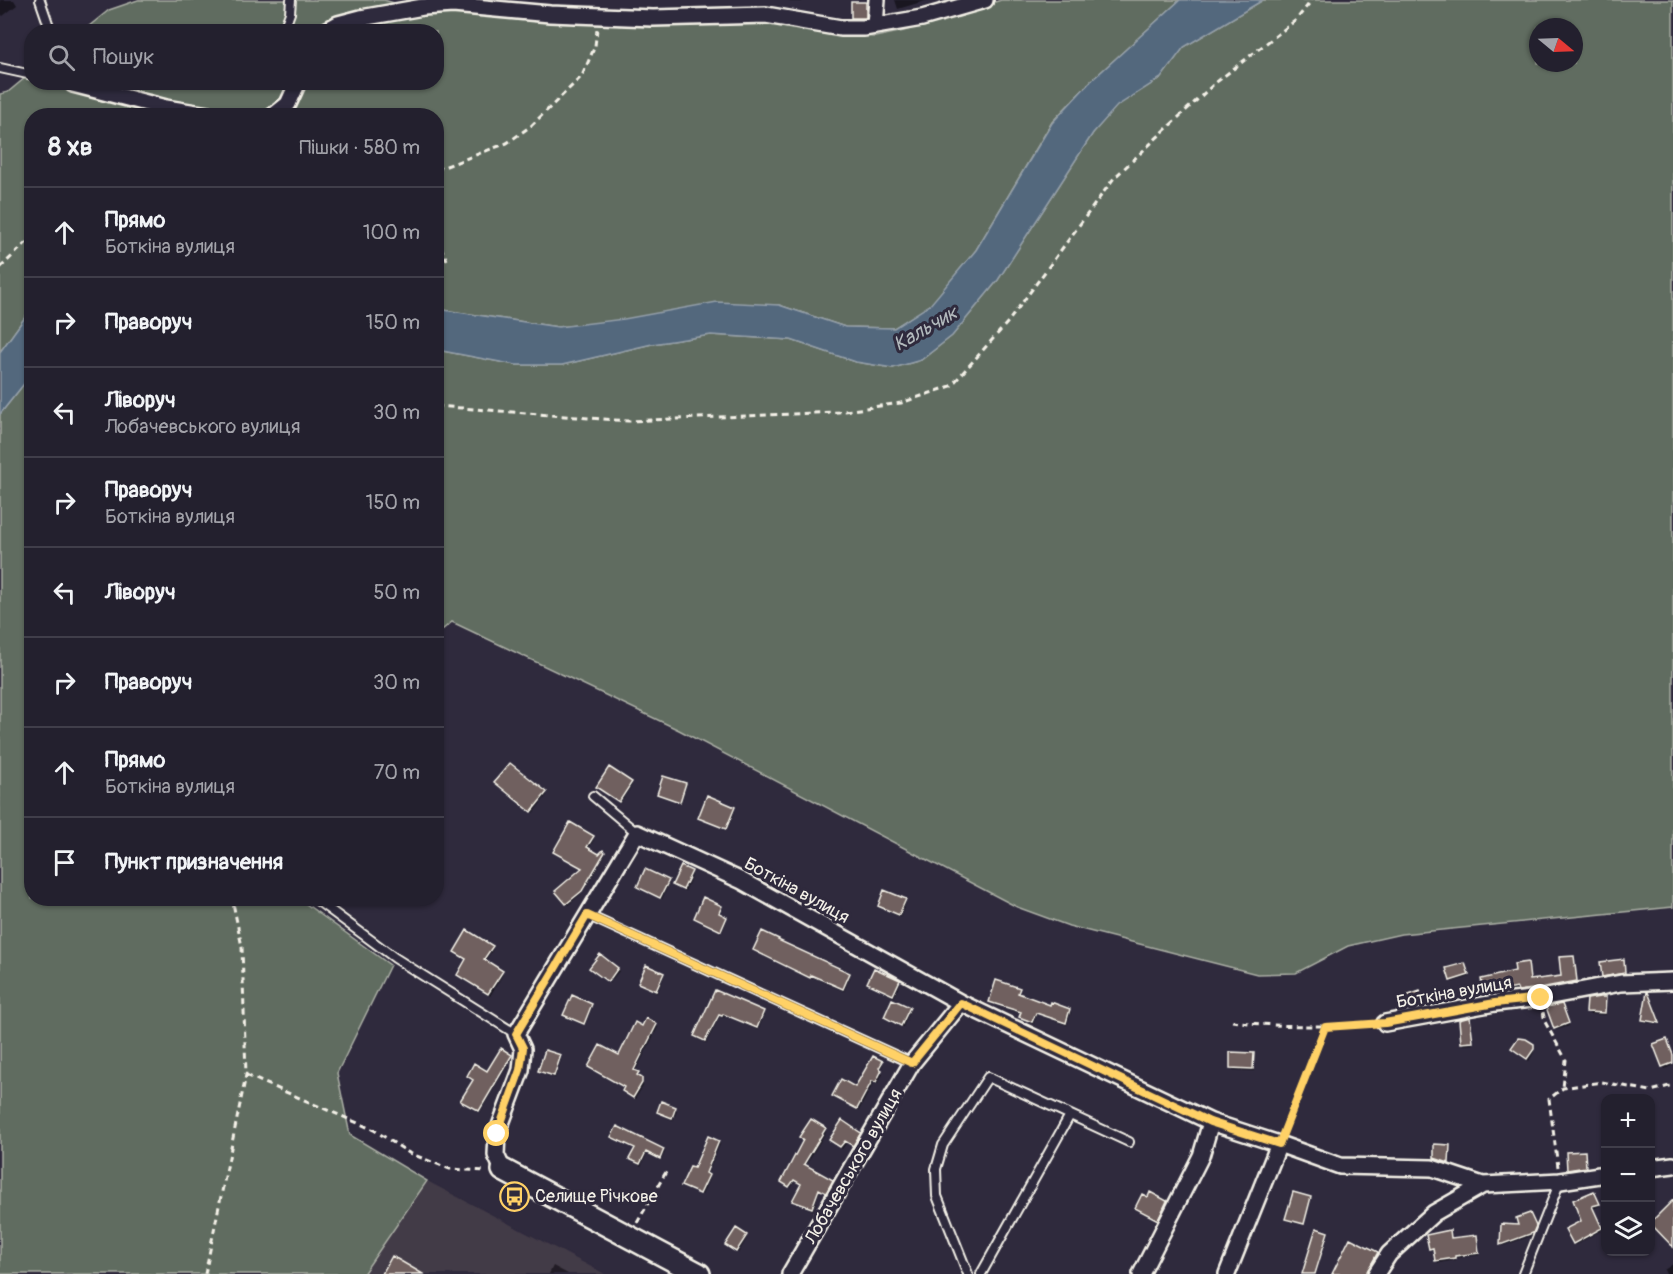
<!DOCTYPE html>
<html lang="uk">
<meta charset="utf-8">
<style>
body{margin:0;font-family:Pangolin,sans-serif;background:#2f2d3a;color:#f1f3f6}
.controls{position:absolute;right:18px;bottom:18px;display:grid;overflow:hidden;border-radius:12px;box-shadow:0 2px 4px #0004}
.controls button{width:54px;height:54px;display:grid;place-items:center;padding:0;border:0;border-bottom:2px solid #403e4a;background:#23202e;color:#f1f3f6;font:30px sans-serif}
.compass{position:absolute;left:1529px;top:18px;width:54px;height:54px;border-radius:50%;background:#23202e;box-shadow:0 2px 4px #0004;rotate:109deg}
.stop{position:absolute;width:18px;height:18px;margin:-14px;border:4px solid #ffd166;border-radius:50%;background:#fff}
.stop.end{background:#ffd166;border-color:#fff;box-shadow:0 2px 6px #0008}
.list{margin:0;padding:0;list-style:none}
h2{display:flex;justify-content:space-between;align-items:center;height:78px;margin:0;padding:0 24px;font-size:26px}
h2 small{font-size:20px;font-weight:400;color:#a3a3aa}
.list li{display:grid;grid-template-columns:39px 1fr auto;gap:18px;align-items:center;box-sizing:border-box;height:90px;padding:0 24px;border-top:2px solid #403e4a}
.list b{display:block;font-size:22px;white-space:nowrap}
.list p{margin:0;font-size:20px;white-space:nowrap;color:#a3a3aa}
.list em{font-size:20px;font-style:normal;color:#a3a3aa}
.icon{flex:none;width:33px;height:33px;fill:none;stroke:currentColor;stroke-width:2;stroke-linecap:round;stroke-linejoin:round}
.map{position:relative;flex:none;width:1673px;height:1274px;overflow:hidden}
.search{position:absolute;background:#23202e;box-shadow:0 2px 4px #0004;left:24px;top:24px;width:420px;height:66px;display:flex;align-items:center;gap:15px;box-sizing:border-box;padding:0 21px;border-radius:24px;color:#a3a3aa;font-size:22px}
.panel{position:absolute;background:#23202e;box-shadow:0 2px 4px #0004;left:24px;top:108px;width:420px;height:798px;border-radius:24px}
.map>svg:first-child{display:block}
.built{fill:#423a47}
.green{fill:#606c61;stroke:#aaaea4;stroke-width:1.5;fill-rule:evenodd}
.water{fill:#52677d;stroke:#939ea8;stroke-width:1.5}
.shadow{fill:#0007}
.building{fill:#70615e;stroke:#f4f1e8;stroke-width:1.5}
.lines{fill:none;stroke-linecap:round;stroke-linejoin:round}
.lane-casing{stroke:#f4f1e8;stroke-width:12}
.street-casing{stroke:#f4f1e8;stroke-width:20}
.secondary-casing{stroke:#f4f1e8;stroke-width:26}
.path{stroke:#f4f1e8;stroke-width:3;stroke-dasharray:6 4.5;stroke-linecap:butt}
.lane{stroke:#2f2a3d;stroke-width:8}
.street{stroke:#2f2a3d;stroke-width:15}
.secondary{stroke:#2f2a3d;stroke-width:21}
.route{stroke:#ffd166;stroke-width:8}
.labels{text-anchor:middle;stroke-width:6;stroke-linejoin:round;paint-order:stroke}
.street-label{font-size:18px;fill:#f4f1e8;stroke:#2f2a3d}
.poi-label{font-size:18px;fill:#f4f1e8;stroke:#2f2a3d;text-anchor:start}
.water-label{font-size:20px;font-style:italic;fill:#b3babd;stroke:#2f2a3d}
</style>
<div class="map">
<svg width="1673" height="1274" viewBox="0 0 1673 1274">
<rect width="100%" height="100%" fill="#2f2a3d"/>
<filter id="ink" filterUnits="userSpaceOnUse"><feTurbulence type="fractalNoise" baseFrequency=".0167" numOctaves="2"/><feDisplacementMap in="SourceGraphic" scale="12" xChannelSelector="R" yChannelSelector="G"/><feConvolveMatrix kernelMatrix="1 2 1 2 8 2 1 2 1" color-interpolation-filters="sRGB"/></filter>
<g filter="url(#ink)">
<path class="built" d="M427,1181L605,1274H363Z"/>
<path class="green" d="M138,0H384L427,13L454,11L749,22L780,24L839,35L875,37L904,31L1001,0H1180L1091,81L1052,122L976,250L930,306L894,328L845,327L779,305L558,327L437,309L436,116H32L31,309L0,352V94L8,92L31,73L32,82H436V32L83,31L109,10Z
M1263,0H1673V907L1401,934L1348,946L1296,973L1257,974L1069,926L1017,907L679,730L452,622L437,634V350L516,365H562L652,344L711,335L791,340L856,362L893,368L921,360L952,336L998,280L1093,133L1117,105L1161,78L1184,47ZM1538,27H1574V63H1538Z
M31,375L32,898L299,899L390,965L337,1073L350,1135L427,1181L363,1274H0V414Z"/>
<path class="water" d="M1180,0H1263L1184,47L1161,78L1117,106L1093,133L998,280L952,336L921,360L893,368L856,362L791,340L711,335L652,344L562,365H516L437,350V309L558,327L624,319L717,302L779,305L845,327L894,328L930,305L976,250L1052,123L1091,81Z
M31,309V375L0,414V352Z"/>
<path class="shadow" d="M0,0H14L17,5L3,16L0,13Z
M789,0H802V2H791Z
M895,0H928L898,9Z
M865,4L866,20H854L853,18Z
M631,783L632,785L620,803L599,789Z
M685,784L686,786L681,803L660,796L659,794Z
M497,785L546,793L547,795L533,813Z
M734,808L735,810L727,830L700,817Z
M593,837L594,839L588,850L599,856L603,852L605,855L582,893L568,905L558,893L583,870L555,852Z
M691,873L692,875L685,891L675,887L674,885Z
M667,881L669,883L662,899L638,887Z
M904,900L906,903L900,917L879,906Z
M721,907L722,909L719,915L727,920L722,932L695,918Z
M780,943L849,974L850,977L844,991L813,977L811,979L754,950Z
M491,947L493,949L485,961L503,974L490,996L460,977L458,975L467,960L456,952Z
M600,956L619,971L609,983L592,970Z
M1574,959L1577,983L1541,990L1521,992L1519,990L1487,997L1485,995L1528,966L1530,981L1563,977Z
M1624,963L1625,975L1605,978L1603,976Z
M1466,967L1469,977L1452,982L1451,980Z
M663,974L664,976L657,993L639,983Z
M899,981L900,984L894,997L869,983Z
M1019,990V995L1051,1006L1069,1010L1071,1012L1067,1025L1037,1014L1033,1024L1022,1019V1014L992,1004L990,1001Z
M715,992L763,1013L764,1015L758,1030L725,1015L724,1018L720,1016L706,1043L697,1038L696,1036Z
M1648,994L1660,1024L1645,1022L1644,1020Z
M1421,995L1425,1008L1413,1010L1412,1008Z
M1605,999L1606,1015L1589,1014L1588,1012Z
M591,1005L592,1007L585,1025L565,1015Z
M909,1008L910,1010L903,1027L885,1017Z
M1563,1008L1569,1026L1556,1030L1555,1028Z
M1469,1019L1473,1044L1463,1045L1460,1021Z
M656,1025L658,1027L635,1072L643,1082V1086L635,1099L625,1093L623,1091L625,1088L591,1069L590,1067L619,1057L643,1028Z
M1533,1045L1534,1052L1529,1061L1512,1048Z
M1655,1045L1673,1057V1065L1665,1069Z
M1253,1055L1254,1071L1233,1070L1232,1068Z
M511,1056L512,1058L480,1112L464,1103L474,1081L469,1076L488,1073Z
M560,1057L561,1059L555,1078L541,1073L539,1071Z
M882,1062L883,1064L880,1070L883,1074L877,1084L874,1082L859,1110L835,1098L834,1096L856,1089Z
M675,1108L677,1111L673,1120L658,1112Z
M825,1129L826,1132L805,1166L833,1183L827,1194L820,1190L813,1210L793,1201L802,1185L795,1181L791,1188L783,1182L804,1141L801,1137Z
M859,1134L861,1136L854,1147L847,1142L842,1149L832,1142Z
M613,1137L663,1150L665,1152L661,1160L647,1154L641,1166L631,1159L636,1149Z
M718,1142L720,1144L707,1174L709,1178L702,1195L684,1188L683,1186L694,1170Z
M1449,1146L1450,1165L1437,1161L1435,1158Z
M1585,1154L1586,1169L1570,1172L1569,1170Z
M1594,1193L1600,1206L1592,1209L1602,1230L1575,1245L1567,1230L1583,1221Z
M1310,1198L1311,1201L1304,1225L1288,1221L1287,1219Z
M1166,1202L1168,1204L1159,1221L1137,1208Z
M1529,1214L1536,1229L1534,1235L1502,1246L1501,1244L1521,1227Z
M1327,1233L1328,1235L1316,1274H1303Z
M1450,1234L1451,1239L1476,1237L1479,1255L1455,1258V1260L1438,1263L1435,1250H1431L1430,1248Z
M746,1236L747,1238L738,1253L727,1245Z
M1351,1240L1379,1256L1368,1274H1359Z
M1673,1264V1274H1666L1664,1270Z
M553,1266L568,1274H549Z"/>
<path class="building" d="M851,2H866V18H851Z
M510,763L547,792L531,812L494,782Z
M609,767L632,782L619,802L596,787Z
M663,776L686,783L680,802L657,794Z
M707,795L735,807L726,829L698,818Z
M570,822L594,836L587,847L599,854L603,850L605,852L582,891L566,904L555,891L582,868L553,852Z
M681,866L692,871L683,890L672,885Z
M645,869L669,880L660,898L637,887Z
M884,890L906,899L899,915L878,906Z
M703,897L722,906L719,913L727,917L721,931L694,918Z
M467,930L493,946L484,959L503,971L488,994L457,975L466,959L454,952Z
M762,931L779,939L778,940L850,973L843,989L811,975L810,978L753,950Z
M600,954L618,968L608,982L589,968Z
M1574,956L1577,981L1540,988L1518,991L1517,988L1484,995L1481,979L1515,971L1514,964L1528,962L1530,980L1561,976L1559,957Z
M1624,959L1625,973L1602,977L1600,962Z
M1465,963L1469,975L1450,981L1446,968Z
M646,965L664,973L656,991L638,983Z
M874,968L900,980L893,995L867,983Z
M996,980L1020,988L1018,993L1050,1005L1051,1002L1070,1009L1066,1023L1036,1013L1032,1022L1019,1017L1021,1012L989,1002Z
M715,990L764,1011L757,1028L723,1014L722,1016L719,1015L705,1041L694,1036Z
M1420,991L1425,1006L1410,1009L1406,996Z
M1647,992H1648L1660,1023L1642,1020Z
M572,995L592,1004L584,1024L563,1015Z
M1600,997H1606L1605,1013L1586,1012L1587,999Z
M892,999L910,1007L901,1026L884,1017Z
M1562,1004L1569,1023L1554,1029L1546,1007Z
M1470,1017L1473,1042L1461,1043L1459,1020Z
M646,1018L657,1024L634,1070L639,1072L637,1075L642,1078V1083L633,1098L622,1091L624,1087L588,1067L600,1045L619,1055L635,1022L642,1026Z
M1518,1038L1526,1039L1534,1044V1049L1527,1059L1511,1048Z
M1667,1039L1673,1055V1063L1662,1067L1653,1044Z
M501,1048L512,1055L479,1111L460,1101L473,1080L467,1076L474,1063L487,1071Z
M545,1050L561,1055L554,1076L538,1071Z
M1230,1052L1254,1053L1253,1069L1230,1068Z
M873,1056L883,1061L879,1068L882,1070L876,1082L872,1081L857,1109L832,1096L841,1079L855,1087Z
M661,1101L676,1107L672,1118L657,1112Z
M811,1119L826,1128L804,1164L833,1180L826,1193L819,1189L812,1208L792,1201L801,1184L794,1180L789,1187L781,1182L803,1140L799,1137Z
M842,1120L861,1133L853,1146L845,1141L840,1147L829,1140Z
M617,1126L664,1149L660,1159L646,1152L640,1164L629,1159L635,1148L611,1137Z
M708,1136L719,1141L706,1173L709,1175L700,1194L681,1186L690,1167L694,1168Z
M1434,1144L1450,1145L1449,1163L1434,1158Z
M1585,1151L1586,1167L1567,1170L1566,1152Z
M1594,1191L1600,1204L1592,1206L1602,1228L1573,1244L1565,1229L1581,1221L1573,1200Z
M1150,1192L1167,1201L1158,1220L1135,1208L1142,1194L1148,1197Z
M1293,1192L1311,1197L1304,1224L1285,1219Z
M1673,1200V1247L1650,1223Z
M1530,1213L1536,1226L1533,1233L1500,1245L1501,1224L1518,1225L1516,1218Z
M736,1228L747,1235L736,1252L725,1245Z
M1316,1228L1328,1232L1315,1274H1302Z
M1450,1230L1451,1238L1477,1235L1479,1253L1455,1256V1258L1435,1261L1433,1248L1429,1249L1426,1235Z
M1350,1238L1378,1252L1366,1274H1332Z
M392,1256L423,1274H382Z"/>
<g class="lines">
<defs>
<path id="lane" d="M40,0L51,32
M283,32L290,13L291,0
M0,68L32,75
M593,796L637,833
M314,898L395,958L516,1034
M587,915L912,1063
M968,1274L937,1196L936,1169L943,1145L988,1077L1129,1142
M981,1274L1070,1115
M1523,1274L1560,1181"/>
<path id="street" d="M875,25L877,0
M324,32L338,24L361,18L423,7L453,5L550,14L653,18L766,15L841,28H864L922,18L985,0
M73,84L166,108L215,116
M273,116L288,104L298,82
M1385,1023L1495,1003L1541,998L1621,983L1673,981
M1650,1168L1673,1165
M503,1170L496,1155L497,1134L521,1070L523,1049L516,1034L637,833L742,881L961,1003L1211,1122L1279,1144L1340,1166L1432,1168L1483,1185L1560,1181L1606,1174
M790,1274L912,1063L961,1003
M1141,1274L1201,1156L1211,1122
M1227,1274L1279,1144
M1376,1274L1389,1254L1434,1213L1483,1185"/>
<path id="secondary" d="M503,1170L699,1274"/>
</defs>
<use href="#lane" class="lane-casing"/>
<use href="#street" class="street-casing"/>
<use href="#secondary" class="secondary-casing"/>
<path class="path" d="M436,170L507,143L531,126L582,76L595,46L597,29
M436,237L447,260
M0,268L32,237
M436,406L628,421L838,412L901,403L951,386L1008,322L1114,178L1214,84L1296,20L1312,0
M32,499C27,505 29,516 32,523
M1543,1012L1545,1022L1566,1060L1563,1088
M1232,1021C1278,1027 1324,1027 1370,1024
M246,1075L374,1130L409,1153L450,1169L487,1171
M1284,1131L1325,1027
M1558,1167L1549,1099L1563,1088L1602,1082L1651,1091L1673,1085
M637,1223L666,1172
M205,1274L246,1075L242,947L232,898"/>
<use href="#lane" class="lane"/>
<use href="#street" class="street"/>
<use href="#secondary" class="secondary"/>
</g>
</g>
<g class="lines" filter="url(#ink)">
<path class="route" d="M497,1134L520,1070L523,1048L516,1034L587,915L912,1063L961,1003L1210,1122L1279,1144L1325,1027L1385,1023L1495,1003L1541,998"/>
</g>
<defs>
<symbol id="bus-ring" viewBox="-11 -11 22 22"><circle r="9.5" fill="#2f2a3d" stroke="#ffd166" stroke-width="1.5"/><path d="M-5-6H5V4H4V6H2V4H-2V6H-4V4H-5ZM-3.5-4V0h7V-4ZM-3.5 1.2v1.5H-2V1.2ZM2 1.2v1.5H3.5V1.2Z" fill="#ffd166"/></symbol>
</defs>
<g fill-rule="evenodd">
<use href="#bus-ring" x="498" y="1180" width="33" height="33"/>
</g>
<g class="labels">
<g class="street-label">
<text transform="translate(797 890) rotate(29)" y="6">Боткіна вулиця</text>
<text transform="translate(1454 992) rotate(-10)" y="6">Боткіна вулиця</text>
<text transform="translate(853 1166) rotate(-60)" y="6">Лобачевського вулиця</text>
</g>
<g class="poi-label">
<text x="535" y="1202">Селище Річкове</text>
</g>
<g class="water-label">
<text transform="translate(925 328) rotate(-30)" y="7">Кальчик</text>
</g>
</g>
</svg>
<div class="controls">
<button>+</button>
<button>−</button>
<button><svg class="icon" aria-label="layers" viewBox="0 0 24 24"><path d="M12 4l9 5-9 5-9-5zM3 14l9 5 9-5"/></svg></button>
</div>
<svg class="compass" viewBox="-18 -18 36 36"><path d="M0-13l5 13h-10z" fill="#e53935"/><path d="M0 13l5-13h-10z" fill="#a3a3aa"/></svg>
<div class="stop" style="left:497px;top:1134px"></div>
<div class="stop end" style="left:1541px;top:998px"></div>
<div class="search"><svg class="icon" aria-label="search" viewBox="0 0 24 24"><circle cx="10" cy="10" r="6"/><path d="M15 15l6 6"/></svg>Пошук</div>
<section class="panel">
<h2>8 хв<small>Пішки · 580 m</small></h2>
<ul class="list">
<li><svg class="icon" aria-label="ahead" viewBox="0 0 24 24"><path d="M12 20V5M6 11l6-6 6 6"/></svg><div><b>Прямо</b><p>Боткіна вулиця</p></div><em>100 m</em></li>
<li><svg class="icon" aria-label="right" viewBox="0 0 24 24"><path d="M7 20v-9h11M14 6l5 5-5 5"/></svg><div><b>Праворуч</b></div><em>150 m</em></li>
<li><svg class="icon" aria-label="left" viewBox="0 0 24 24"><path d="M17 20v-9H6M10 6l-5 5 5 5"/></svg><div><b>Ліворуч</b><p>Лобачевського вулиця</p></div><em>30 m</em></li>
<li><svg class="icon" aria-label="right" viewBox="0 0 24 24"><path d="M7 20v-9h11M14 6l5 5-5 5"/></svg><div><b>Праворуч</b><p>Боткіна вулиця</p></div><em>150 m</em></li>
<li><svg class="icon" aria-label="left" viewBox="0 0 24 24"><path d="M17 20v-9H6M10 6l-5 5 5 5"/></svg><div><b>Ліворуч</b></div><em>50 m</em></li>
<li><svg class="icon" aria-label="right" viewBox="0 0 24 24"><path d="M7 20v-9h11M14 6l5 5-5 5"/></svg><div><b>Праворуч</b></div><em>30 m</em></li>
<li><svg class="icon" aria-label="ahead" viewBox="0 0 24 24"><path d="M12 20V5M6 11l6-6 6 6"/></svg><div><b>Прямо</b><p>Боткіна вулиця</p></div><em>70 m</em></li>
<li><svg class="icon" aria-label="arrive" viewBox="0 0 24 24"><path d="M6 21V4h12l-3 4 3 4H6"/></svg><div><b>Пункт призначення</b></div></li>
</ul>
</section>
</div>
